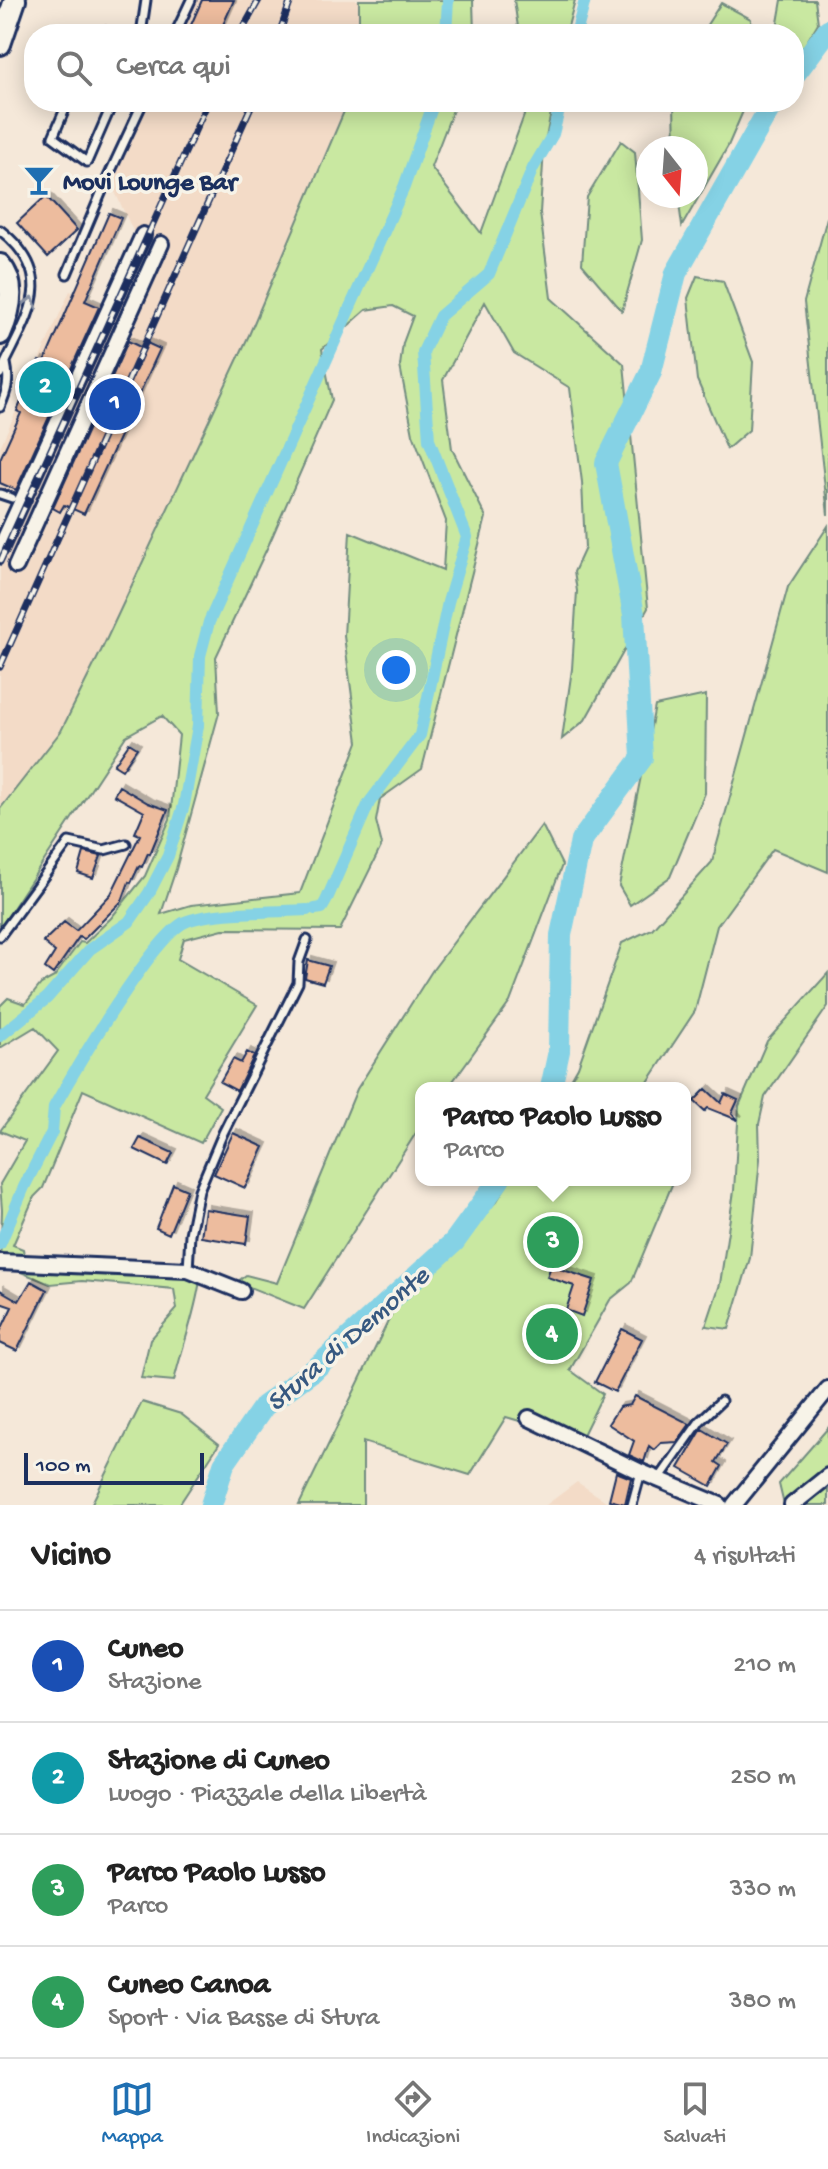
<!DOCTYPE html>
<html lang="it">
<meta charset="utf-8">
<style>
body{margin:0;font-family:"Gochi Hand",sans-serif;background:#f6f6f6;color:#222}
.compass{position:absolute;left:636px;top:136px;width:72px;height:72px;border-radius:50%;background:#fff;box-shadow:0 4px 20px #0003;rotate:163deg}
.scale{position:absolute;left:24px;bottom:20px;width:180px;box-sizing:border-box;padding-left:8px;border:4px solid #1b2f5e;border-top:0;font-size:22px;line-height:28px;white-space:nowrap;color:#1b2f5e;-webkit-text-stroke:6px #f7f3e8;paint-order:stroke}
.you{position:absolute;left:396px;top:670px;width:28px;height:28px;margin:-20px;border:6px solid #fff;border-radius:50%;background:#1a73e8;box-shadow:0 0 0 12px #1a73e833}
.badge{display:grid;place-items:center;width:52px;height:52px;border-radius:50%;background:#1f6fb2;color:#fff;font-size:26px;font-weight:700}
.pin{position:absolute;translate:-50% -50%;border:4px solid #fff;box-shadow:0 2px 8px #0006}
.popup{position:absolute;left:415px;top:1082px;width:276px;height:104px;box-sizing:border-box;display:grid;place-content:center;border-radius:16px;background:#fff;filter:drop-shadow(0 2px 6px #0005);font-size:26px;white-space:nowrap;color:#767676}
.popup b{font-size:30px;color:#222}
.popup::after{content:'';position:absolute;left:50%;top:100%;margin-left:-16px;border:16px solid transparent;border-top-color:#fff}
.list{margin:0;padding:0;list-style:none}
h2{display:flex;justify-content:space-between;align-items:center;height:104px;margin:0;padding:0 32px;font-size:34px}
h2 small{font-size:26px;font-weight:400;color:#767676}
.list li{display:grid;grid-template-columns:52px 1fr auto;gap:24px;align-items:center;box-sizing:border-box;height:112px;padding:0 32px;border-top:2px solid #e0e0e0}
.list b{display:block;font-size:30px;white-space:nowrap}
.list p{margin:0;font-size:26px;white-space:nowrap;color:#767676}
.list em{font-size:26px;font-style:normal;color:#767676}
.icon{flex:none;width:44px;height:44px;fill:none;stroke:currentColor;stroke-width:2;stroke-linecap:round;stroke-linejoin:round}
.map{position:relative;flex:none;width:828px;height:1505px;overflow:hidden}
.search{position:absolute;background:#fff;box-shadow:0 4px 20px #0003;left:24px;right:24px;top:24px;height:88px;display:flex;align-items:center;gap:20px;box-sizing:border-box;padding:0 28px;border-radius:32px;color:#767676;font-size:30px}
.sheet{height:552px;background:#fff}
nav{display:flex;justify-content:space-around;align-items:center;box-sizing:border-box;height:112px;border-top:2px solid #e0e0e0;background:#fff;font-size:22px;color:#767676}
nav a{display:grid;justify-items:center;gap:4px}
nav .on{color:#1f6fb2}
.map>svg:first-child{display:block}
.built{fill:#f3dbc7}
.green{fill:#c9e8a1;stroke:#728c80;stroke-width:2;fill-rule:evenodd}
.lines{fill:none;stroke-linecap:round;stroke-linejoin:round}
.canal{stroke:#85d2e5;stroke-width:12}
.river{stroke:#85d2e5;stroke-width:22}
.building{fill:#edbc9e;stroke:#1b2f5e;stroke-width:2;filter:url(#shadow)}
.lane-casing{stroke:#1b2f5e;stroke-width:13}
.street-casing{stroke:#1b2f5e;stroke-width:20}
.secondary-casing{stroke:#1b2f5e;stroke-width:26}
.lane{stroke:#f7f3e8;stroke-width:7}
.street{stroke:#f7f3e8;stroke-width:14}
.secondary{stroke:#f7f3e8;stroke-width:20}
.rail-casing{stroke:#1b2f5e;stroke-width:7}
.rail{stroke:#f7f3e8;stroke-width:4;stroke-dasharray:12;stroke-linecap:butt}
.oneway{stroke:#8991a3}
.labels{text-anchor:middle;stroke-width:7;stroke-linejoin:round;paint-order:stroke}
.poi-label{font-size:26px;font-weight:bold;fill:#1b2f5e;stroke:#f7f3e8;text-anchor:start}
.water-label{font-size:28px;font-style:italic;fill:#365880;stroke:#f7f3e8}
</style>
<div class="map">
<svg width="828" height="1505" viewBox="0 0 828 1505">
<defs>
<filter id="shadow"><feDropShadow dx="4" dy="-4" stdDeviation="0" flood-color="#0004"/></filter>
</defs>
<rect width="100%" height="100%" fill="#f5e8d9"/>
<filter id="ink" filterUnits="userSpaceOnUse"><feTurbulence type="fractalNoise" baseFrequency=".0125" numOctaves="2"/><feDisplacementMap in="SourceGraphic" scale="16" xChannelSelector="R" yChannelSelector="G"/><feConvolveMatrix kernelMatrix="1 2 1 2 8 2 1 2 1" color-interpolation-filters="sRGB"/></filter>
<g filter="url(#ink)">
<path class="built" d="M191,0H359V34H175Z
M143,102H348L249,335L101,651L61,731L0,809V534L17,495L0,487V447L70,291L103,305L135,235L108,177Z
M577,1482L612,1505H546Z"/>
<path class="green" d="M359,0H473L474,34H359Z
M514,0H575L566,34H519Z
M782,0H815L818,23L794,63V34H776Z
M721,3L751,19V34H701Z
M348,102H456L431,167L481,233L529,102H553L544,148L540,213L551,298L624,364L648,608L585,720L562,739L572,669L577,591L574,572L585,548L582,482L570,388L514,353L485,302L443,380L452,449L486,517L422,769L380,799L376,821L382,845L340,930L223,929L184,939L178,959L257,1005L203,1094L221,1107L201,1143L83,1090L43,1188L34,1197L13,1245L23,1249L26,1266L169,1273L200,1280C195,1315 182,1347 174,1381L141,1378L150,1340L177,1309L174,1289L82,1281L50,1284L16,1270L0,1268L2,1210L0,1184L25,1141L0,1131L58,1051L35,1027L0,1048V1006L8,998L25,1004L41,984L54,977L80,942L85,943L111,918L145,876L170,819L179,735L162,716L126,736L0,928V809L61,731L101,651L249,335ZM393,306L413,316L403,343L400,366L413,434L446,521L443,570L350,532L344,636L358,742L300,893L191,905L161,914L176,869L219,713L216,657L269,544L332,400L322,349L366,310Z
M674,102H747L728,146L682,226L678,196H696V148H675Z
M621,141L635,152L642,240L622,311L582,264L587,197Z
M828,214V515L804,302Z
M697,276L723,281L753,362L749,430L727,449L697,380L688,298Z
M828,526V872L773,849L717,926L695,1011L644,1088H566L578,1067L622,943L652,929L712,862L788,587Z
M706,695L705,793L670,877L630,905L619,886L655,706Z
M542,825L562,865L510,1002L448,1088H421V1125L304,1309L237,1282L246,1275L277,1283L357,1089L432,971Z
M828,973V1006L765,1097L759,1124L760,1159L750,1258L729,1329L706,1326L720,1284L734,1191L739,1106L767,1041Z
M510,1180H674L631,1283L610,1300L570,1370L603,1394L581,1439L506,1417L470,1475L363,1442V1505H299L395,1307L497,1201Z
M142,1402L181,1414L219,1444L179,1505H91Z
M828,1428V1505H784L779,1484Z"/>
<g class="lines">
<path class="canal" d="M446,34L448,0
M576,34L585,0
M315,909L322,908L326,901L369,803L420,735L448,602L467,537L429,440L423,352L440,316L489,274L533,168L553,134L561,102
M0,1036L47,998L90,949L129,922L149,893L168,856L184,805L198,726L200,656L209,622L404,187L434,102
M0,1244L24,1187L52,1132L54,1107C74,1071 153,937 185,922C208,911 278,912 307,910"/>
<path class="river" d="M794,75L828,30
M551,1088L559,1051L561,935L581,841L642,758L634,615L606,463L651,372L676,273L773,102
M211,1505L224,1464L264,1406L315,1369L454,1242L499,1180"/>
</g>
<path class="building" d="M202,0H234L219,34H187Z
M46,196L77,230L48,257L17,223Z
M109,213L121,218L85,301L99,307L16,490L0,483V459L21,413L17,411L39,361L44,363Z
M128,341L144,349L147,343L160,349L84,514L64,505L60,512L53,508Z
M129,743L137,748L122,770L114,765Z
M119,786L148,803L168,810L150,854L148,853L142,867L139,866L131,883L129,882L122,901L84,939L79,937L53,974L45,968L55,952L43,942L64,922L76,931L111,894L140,835L135,833L144,812L114,795Z
M84,852L101,856L93,878L78,873Z
M308,960L329,966L323,983L305,978Z
M247,1052L254,1056L237,1091L220,1082L233,1059L241,1063Z
M706,1089L721,1103L725,1094L738,1100L732,1113L738,1120L708,1108L705,1111L694,1101Z
M233,1133L264,1147L245,1188L214,1174Z
M140,1138L173,1153L167,1165L134,1149Z
M173,1184L187,1190L169,1234L156,1228Z
M205,1209L250,1216L246,1244L201,1237Z
M551,1266L594,1280L582,1316L566,1310L574,1286L547,1277Z
M31,1281L47,1290L17,1351L0,1343V1332L12,1307L0,1303V1290L19,1301Z
M537,1311L568,1333L556,1349L526,1327Z
M622,1329L642,1339L615,1392L595,1382Z
M635,1396L690,1424L677,1442L661,1443L654,1450L649,1446L644,1462L629,1455L634,1441L608,1424L619,1407L630,1405Z
M702,1429L727,1444L716,1462L722,1466L711,1486L679,1468Z
M616,1472L631,1478L625,1504L609,1500Z"/>
<g class="lines">
<defs>
<path id="lane" d="M101,34L103,31L119,34
M141,34L146,0
M175,34L191,0
M68,102L53,137L87,162L113,102
M0,230C61,278 26,317 0,374
M67,274L108,177L143,102
M0,407C7,391 10,381 6,363
M0,494L12,498
M0,936L69,842L104,850L126,844
M188,1270L190,1234L199,1190L223,1133L298,983L299,962L307,940
M659,1479L700,1421L721,1401
M632,1505L641,1472"/>
<path id="street" d="M0,549L143,235
M16,566L161,244
M0,1262L188,1270L241,1291
M529,1418L641,1472L720,1505
M734,1505L828,1389
M792,1505L828,1476"/>
<path id="secondary" d="M0,44L15,0
M0,265C17,285 10,312 0,334"/>
</defs>
<use href="#lane" class="lane-casing"/>
<use href="#street" class="street-casing"/>
<use href="#secondary" class="secondary-casing"/>
<use href="#lane" class="lane"/>
<use href="#street" class="street"/>
<use href="#secondary" class="secondary"/>
<defs>
<path id="rail" d="M240,34L259,0
M279,34L291,0
M0,562L208,102
M0,667L253,102"/>
</defs>
<use href="#rail" class="rail-casing"/>
<use href="#rail" class="rail"/>
</g>
<defs><path id="oneway-chevron" d="M-2-3.5L2.5 0L-2 3.5" fill="none" stroke-width="1.6" stroke-linecap="round" stroke-linejoin="round" transform="scale(2)"/></defs>
<use class="oneway" href="#oneway-chevron" transform="translate(31 302) rotate(-72)"/>
</g>
<defs>
<symbol id="bar-bare" viewBox="-9 -9 18 18"><path d="M-6-5H6L.8 .8V4.5H3.5V6h-7V4.5H-.8V.8Z" fill="#1f6fb2" stroke="#f7f3e8" stroke-width="2.5" paint-order="stroke"/></symbol>
</defs>
<g fill-rule="evenodd">
<use href="#bar-bare" x="17" y="158" width="44" height="44"/>
</g>
<g class="labels">
<g class="poi-label">
<text x="63" y="189">Movi Lounge Bar</text>
</g>
<g class="water-label">
<text transform="translate(346 1337) rotate(-41)" y="10">Stura di Demonte</text>
</g>
</g>
</svg>
<svg class="compass" viewBox="-18 -18 36 36"><path d="M0-13l5 13h-10z" fill="#e53935"/><path d="M0 13l5-13h-10z" fill="#767676"/></svg>
<div class="scale">100 m</div>
<div class="you"></div>
<div class="pin badge" style="left:115px;top:404px;background:#1a4fb4">1</div>
<div class="pin badge" style="left:45px;top:387px;background:#0f9aa8">2</div>
<div class="pin badge" style="left:553px;top:1242px;background:#2e9e5b">3</div>
<div class="popup"><b>Parco Paolo Lusso</b>Parco</div>
<div class="pin badge" style="left:552px;top:1334px;background:#2e9e5b">4</div>
<div class="search"><svg class="icon" aria-label="search" viewBox="0 0 24 24"><circle cx="10" cy="10" r="6"/><path d="M15 15l6 6"/></svg>Cerca qui</div>
</div>
<section class="sheet">
<h2>Vicino<small>4 risultati</small></h2>
<ul class="list">
<li><span class="badge" style="background:#1a4fb4">1</span><div><b>Cuneo</b><p>Stazione</p></div><em>210 m</em></li>
<li><span class="badge" style="background:#0f9aa8">2</span><div><b>Stazione di Cuneo</b><p>Luogo · Piazzale della Libertà</p></div><em>250 m</em></li>
<li><span class="badge" style="background:#2e9e5b">3</span><div><b>Parco Paolo Lusso</b><p>Parco</p></div><em>330 m</em></li>
<li><span class="badge" style="background:#2e9e5b">4</span><div><b>Cuneo Canoa</b><p>Sport · Via Basse di Stura</p></div><em>380 m</em></li>
</ul>
</section>
<nav>
<a class="on"><svg class="icon" aria-label="map" viewBox="0 0 24 24"><path d="M3 6l6-2 6 2 6-2v14l-6 2-6-2-6 2zM9 4v14M15 6v14"/></svg>Mappa</a>
<a><svg class="icon" aria-label="directions" viewBox="0 0 24 24"><path d="M12 3l9 9-9 9-9-9zM9 14v-3h6M13 9l2 2-2 2"/></svg>Indicazioni</a>
<a><svg class="icon" aria-label="saved" viewBox="0 0 24 24"><path d="M7 4h10v16l-5-4-5 4z"/></svg>Salvati</a>
</nav>
